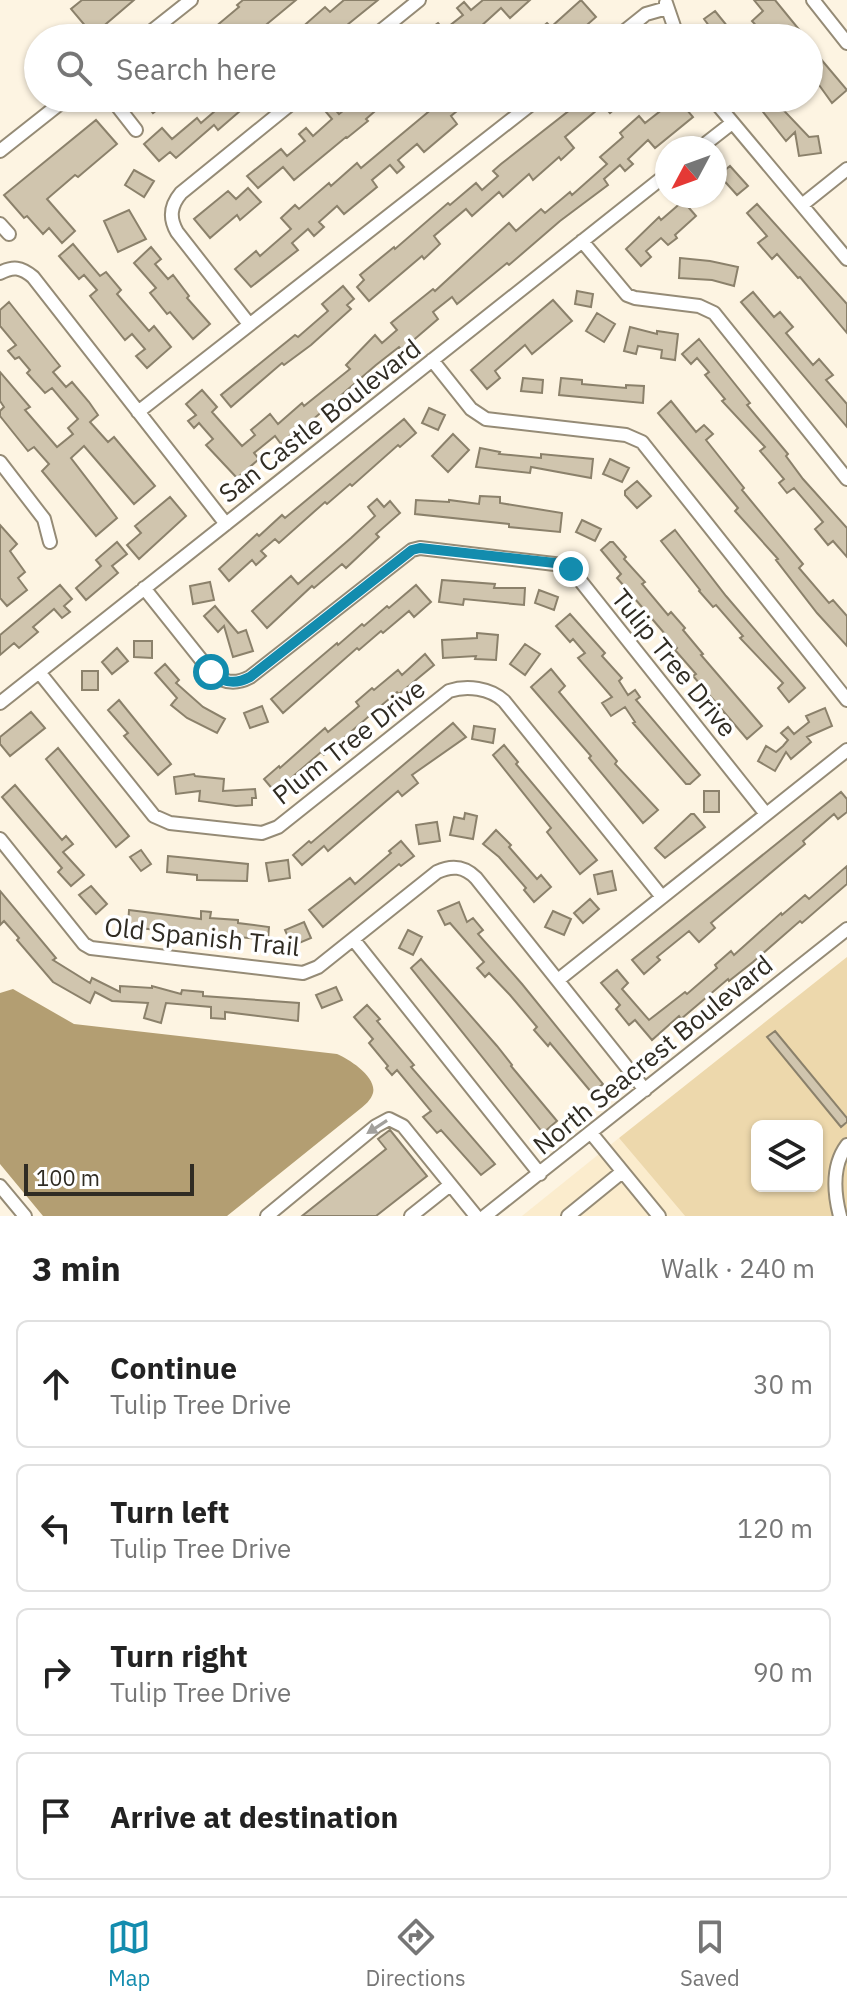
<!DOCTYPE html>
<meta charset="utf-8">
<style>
body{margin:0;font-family:"IBM Plex Sans",sans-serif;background:#f6f6f6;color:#222}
.controls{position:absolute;right:24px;bottom:24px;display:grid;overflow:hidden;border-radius:12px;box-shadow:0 2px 6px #0004}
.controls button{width:72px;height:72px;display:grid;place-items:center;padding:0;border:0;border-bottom:2px solid #e0e0e0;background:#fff;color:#222;font:40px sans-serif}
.compass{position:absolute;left:655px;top:136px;width:72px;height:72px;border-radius:50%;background:#fff;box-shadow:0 2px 6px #0004;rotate:229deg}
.scale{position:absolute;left:24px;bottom:20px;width:170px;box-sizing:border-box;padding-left:8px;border:4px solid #302c23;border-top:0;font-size:22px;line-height:28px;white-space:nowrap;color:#302c23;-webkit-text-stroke:6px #fff;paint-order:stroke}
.stop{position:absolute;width:24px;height:24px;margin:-18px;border:6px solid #138cae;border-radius:50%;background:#fff}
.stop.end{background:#138cae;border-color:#fff;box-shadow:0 2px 8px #0008}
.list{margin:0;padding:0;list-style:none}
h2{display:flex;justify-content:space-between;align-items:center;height:104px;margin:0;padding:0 32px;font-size:34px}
h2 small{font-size:26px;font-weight:400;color:#767676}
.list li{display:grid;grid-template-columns:52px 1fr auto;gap:24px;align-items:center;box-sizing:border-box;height:128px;margin:0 16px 16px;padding:0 16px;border:2px solid #e0e0e0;border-radius:12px}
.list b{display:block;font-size:30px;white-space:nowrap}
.list p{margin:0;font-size:26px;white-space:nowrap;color:#767676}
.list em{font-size:26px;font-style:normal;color:#767676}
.icon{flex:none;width:44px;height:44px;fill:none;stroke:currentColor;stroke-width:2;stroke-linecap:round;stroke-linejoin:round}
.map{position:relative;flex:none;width:847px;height:1216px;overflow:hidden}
.search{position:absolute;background:#fff;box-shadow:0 2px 6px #0004;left:24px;right:24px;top:24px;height:88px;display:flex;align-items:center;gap:20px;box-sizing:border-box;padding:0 28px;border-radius:44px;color:#767676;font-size:30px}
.sheet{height:680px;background:#fff}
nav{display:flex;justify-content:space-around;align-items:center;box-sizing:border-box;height:112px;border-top:2px solid #e0e0e0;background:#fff;font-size:22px;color:#767676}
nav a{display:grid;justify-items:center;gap:4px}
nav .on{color:#138cae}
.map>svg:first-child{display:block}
.built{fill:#fbeccd}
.green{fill:#edd8ac;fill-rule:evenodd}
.water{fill:#b39e72}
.building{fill:#d0c5ae;stroke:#8b816b;stroke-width:2}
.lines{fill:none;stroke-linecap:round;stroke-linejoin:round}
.minor-casing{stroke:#958b76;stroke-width:16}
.minor{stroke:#fff;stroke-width:12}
.oneway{fill:#a2a09c}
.route{stroke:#138cae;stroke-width:10}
.labels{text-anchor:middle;stroke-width:7;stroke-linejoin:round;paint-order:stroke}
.street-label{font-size:26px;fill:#302c23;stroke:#fff}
</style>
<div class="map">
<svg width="847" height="1216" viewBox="0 0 847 1216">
<rect width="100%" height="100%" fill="#fdf4e2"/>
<path class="built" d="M619,1138L685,1216H522Z"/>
<path class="green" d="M847,957V1216H685L619,1138ZM757,1126H817V1186H757Z"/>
<path class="water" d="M13,989L74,1024L337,1054C349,1059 377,1077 373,1093C371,1100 365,1105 360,1109L227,1216H43L0,1164V993Z"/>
<path class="building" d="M82,0H134L93,35L71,9Z
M243,0H296L250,38H202L239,7L237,5Z
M344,0H378L331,38H290L325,7L330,12Z
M483,0H530L510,18L501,8L468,38H435L437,36L431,28L438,23L444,30L463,15L457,8L464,2L471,10Z
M581,0L596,17L572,38H540L535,33L547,23L551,27Z
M754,0H775L806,38H767L752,21L763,11Z
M715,11L728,27L725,29L732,38H718L704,19Z
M809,45L847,90L832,103L809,71Z
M141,98H172L153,113Z
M230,98H255L218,130L214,125L176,158L170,152L159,161L144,144L162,128L172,139L197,118L201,123Z
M359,98H390L366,119L368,121L347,138L346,137L294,180L283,167L258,188L247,176L281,149L287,156L305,141L299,134L306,128L313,136L332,119L326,112L333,107L339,114Z
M445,98H489L476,109L469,101L451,116L457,124L424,152L417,144L398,160L404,167L397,173L390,165L372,180L377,187L344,214L337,206L319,222L324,227L314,236L308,229L292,243L298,250L251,287L235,269L256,251L260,256L291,229L281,218L295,205L299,209L329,183L331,186L357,163L361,168Z
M597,98H627L610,113L603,105L565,137L574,148L561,160L559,157L533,180L529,174L503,197L499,192L472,216L466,209L434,236L440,244L424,259L422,256L369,301L357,287L364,280L360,275L394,247L395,249L448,203L450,205L476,183L482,190L498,176L493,171L501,164L584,99L589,105Z
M677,98L693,117L655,148L648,140L628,159L633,164L625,171L620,165L604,179L608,185L560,221L509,265L507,263L457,304L452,297L433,312L438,319L402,350L399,347L376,365L295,435L293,433L281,444L275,436L254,453L259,459L237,478L206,445L213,439L199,423L194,428L188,421L196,415L186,404L202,390L217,407L212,412L242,446L255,435L251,430L270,414L278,424L302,403L304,406L350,369L346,365L375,335L382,343L397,330L391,323L433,289L435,291L509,223L516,231L541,209L545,213L570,192L572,195L607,164L600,157L623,137L620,133L639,116L645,123Z
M752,98H772L809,137L818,136L821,153L799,156L795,132L786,141Z
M96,120L117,144L78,177L75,175L47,199L75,231L62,243L49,228L43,234L27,216L24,218L4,195Z
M730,166L748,186L737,195L719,175Z
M134,170L154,181L144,197L125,185Z
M248,188L261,202L240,220L237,215L210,238L194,219L228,191L236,199Z
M683,201L696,216L675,235L677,238L668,245L661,238L646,251L651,257L641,266L626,249L659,217L661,220Z
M757,204L847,304V333L800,277L798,278L777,254L772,259L758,243L767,236L747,213Z
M129,210L146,239L118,252L104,221Z
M73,244L100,276L106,272L121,290L117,294L149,331L154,326L171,347L147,368L136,356L145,349L132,334L125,340L90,296L97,290L84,275L79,279L59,256Z
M151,247L161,259L155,264L168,279L173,275L189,296L187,298L210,324L193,339L170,312L167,314L150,293L156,288L134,263Z
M680,258L710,261L738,267L734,286L712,280L679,278Z
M343,286L354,299L347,305L351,309L311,345L284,365L282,363L231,407L221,395L295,335L298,337L328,311L322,304Z
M577,291L593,294L591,307L575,304Z
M753,292L774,317L780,312L793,327L786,333L813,365L819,359L833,375L826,380L847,404V427L741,302Z
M553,300L572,321L532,354L525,345L495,371L500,378L487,389L471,370Z
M9,302L60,366L53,372L66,387L72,382L89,402L98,415L90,422L108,442L114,437L155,486L134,504L84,446L71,458L117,518L96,536L42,471L49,464L34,447L28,451L0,416V411L4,407L0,401V372L30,407L25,410L57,447L73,434L68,428L78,419L52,388L45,393L27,373L30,370L19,357L15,359L8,351L16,345L0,326V310Z
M597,313L615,324L604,342L586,331Z
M630,327L657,334V331L678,334L675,360L661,358L662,350L638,346L636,354L624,351Z
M699,339L750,403L747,405L788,454L786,456L803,479L847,528V557L833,541L828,545L815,529L823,522L794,488L787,493L779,483L784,479L760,451L765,447L722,401L725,399L705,375L709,372L697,358L691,364L682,354Z
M523,378L543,380L542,393L521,391Z
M561,378L582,380V384L626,388V385L644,386L643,403L559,395Z
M671,401L696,432L704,425L713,434L706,440L744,488L742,490L803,564L799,568L829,603L833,600L847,616V646L817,613L776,560L778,559L735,511L738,508L658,413Z
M429,408L445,415L438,430L422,423Z
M404,419L416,433L400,447L398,445L352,486L350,484L327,504L325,502L279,543L275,539L261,551L266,556L256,565L252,560L229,581L219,569L257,534L259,536L282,515L285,518Z
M453,434L469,450L448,472L432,456Z
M480,448L500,452L499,454L541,458V454L593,459L591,478L531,467L530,473L476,467Z
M610,459L629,468L622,482L603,474Z
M637,481L651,496L637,508L625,495V491Z
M480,496L500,497V503L562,513L560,532L509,527V524L415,514L416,500L449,502V500L479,504Z
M170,497L186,516L139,559L127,545L141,533L135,526Z
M377,499L384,507L390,501L400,513L376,534L379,537L346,568L342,564L314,588L312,586L267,628L252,611L291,576L298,584L351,538L375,516L368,507Z
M582,520L601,529L595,541L576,532Z
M0,525L17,544L10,551L25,572L18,578L27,590L7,606L0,598Z
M675,530L726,596L805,688L789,702L778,688L783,683L740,638L743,636L716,605L713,607L699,591L700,590L661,541Z
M117,542L127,554L112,566L118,573L86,600L76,588L101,566L96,560Z
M610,542H613L626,557L624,559L645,582L642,584L668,615L671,612L685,628L683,630L703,654L701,655L762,726L747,739L693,676L696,674L675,650L677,648L617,578L621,574L601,550Z
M442,580L495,584L494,588H525L524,605L464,599L463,605L439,602Z
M210,582L214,600L193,604L190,586Z
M60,585L72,599L64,606L70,612L62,618L54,609L33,627L38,632L19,648L14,643L0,655V635Z
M416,585L431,602L414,617L409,611L383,633L381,631L359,650L357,648L283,713L271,699L337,643L338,645L362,624L364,626L387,606L389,608Z
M539,590L558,597L554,610L535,603Z
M215,606L238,633L246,630L253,651L233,657L224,626L218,632L204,616Z
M570,614L605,653L602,656L622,678L619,681L628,695L635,690L640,697L636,700L700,775L690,784H686L633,723L635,722L625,707L611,716L602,703L612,697L578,658L585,653L573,639L570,642L556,626Z
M477,633L498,635L496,660L475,659L476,656L443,658L442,640L477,638Z
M134,641H152V658L134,657Z
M525,644L540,654L525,675L510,664Z
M117,648L128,661L112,674L102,662Z
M425,654L434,665L399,694L397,692L324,755L321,752L275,792L264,779L279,766L280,768L325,728L328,732L359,706L356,702L372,688L374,690L398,670L402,675Z
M165,664L179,680L176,683L203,707L225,719L217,733L187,718L171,705L177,698L155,673Z
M551,669L565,686L559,692L617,761L615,764L658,810L643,823L589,758L591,756L531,687Z
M82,671H98V690H82Z
M119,700L171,764L158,775L124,736L128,733L108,710Z
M262,706L268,722L250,728L244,713Z
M825,708L832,726L807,737L811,742L791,759L786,752L775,771L758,761L766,746L776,752L783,746L788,740L781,733L788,727L794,734L809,722L806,716Z
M31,712L45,728L10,756L0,744V737Z
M453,723L466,737L412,775L418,783L402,796L398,791L328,851L324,846L302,865L293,855L309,841L311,843Z
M474,726L495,729L493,743L472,739Z
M504,745L518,762L516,764L597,860L580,874L547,832L551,828L493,755Z
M58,748L129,836L116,847L46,759Z
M194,774L195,776L224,779L223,791L255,789L256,798H252V805L236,806L199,801L200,791L176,794L174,777Z
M15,785L62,840L66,836L73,844L63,852L84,875L71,886L58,872L62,868L2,797Z
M704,791H719V812H704Z
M841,792L847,799V812L838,819L834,814L803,841L805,844L711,923L715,928L699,942L689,931L657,957L660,960L644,974L632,960Z
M465,813L477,816L473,839L450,835L454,817L464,819Z
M691,814H694L705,827L665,858L655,848Z
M437,822L440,841L419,844L416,825Z
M496,830L511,845L509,847L537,879L541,875L551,887L534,902L524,890L526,888L499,857L483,844Z
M401,841L414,856L401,866L399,864L323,927L309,910L350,878L355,884L391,853L389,851Z
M141,850L151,864L141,871L130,857Z
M168,856L248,864L247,881L197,880V875L167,872Z
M288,860L290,878L269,881L266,863Z
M847,866V884L802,923L800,921L753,962L729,981L728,979L681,1019L679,1016L652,1040L635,1020L629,1025L616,1009L620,1005L601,983L617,970L628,983L622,989L649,1020L685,992L687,994L717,968L715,965L731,951L734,955L781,913L782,915L805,895L809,899Z
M612,871L616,890L598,894L594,875Z
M91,886L107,904L96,914L79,895Z
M0,891L56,958L53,960L90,983L92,978L120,992V986L152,988V986L181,994L182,990L203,992V996L299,1003L298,1021L225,1012V1019L211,1018V1007L166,1003L161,1023L144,1018L148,1003L112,1001L95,992L90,1003L53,982L17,940L19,938L4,921L0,925Z
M590,899L599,909L583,923L574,913Z
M459,902L467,922L473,918L483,930L478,934L522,984L603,1084L592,1093L550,1043L548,1046L534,1030L537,1027L510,995L489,973L485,977L477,968L484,962L450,923L445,925L438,911Z
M129,910L201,919V911L211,912L210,918L238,920V923L269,927L268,940L209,934V936L189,935V933L128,927Z
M553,911L571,919L564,935L545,927Z
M304,922L311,938L292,946L285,930Z
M408,930L422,937L413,955L399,948Z
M421,959L497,1046L512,1065L511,1066L557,1121L543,1133L411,968Z
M336,987L342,1000L322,1008L316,995Z
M367,1005L380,1019L377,1021L414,1065L411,1067L495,1164L481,1175L441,1130L437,1133L423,1117L431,1111L397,1070L392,1075L386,1068L388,1066L369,1043L373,1039L354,1017Z
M775,1031L847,1118V1122L841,1127L767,1037Z
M390,1130L427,1176L376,1216H302L386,1149L378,1139Z"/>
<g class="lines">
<defs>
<path id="minor" d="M813,0L847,43
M666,3L678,38
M143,38L191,0
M372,38L419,0
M616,38L646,14L667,8
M111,98L136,130
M712,98L847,259
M700,148L732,123
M0,151L67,98
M802,205L847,169
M0,224L9,234
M582,241L627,295L635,298L699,306L714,313L847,479
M0,273C13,266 21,267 33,277L226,524
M249,324L177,232C169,218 170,206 181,193L298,98
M432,360L471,409L486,419L626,435L642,442L847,700
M138,412L539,98
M0,462L44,519L50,542
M144,588L211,672C223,683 235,685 250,677L412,550L420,548L563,565L571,569L766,814
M39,672L154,816L170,823L262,833L278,827L449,691C467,685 490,688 504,701L662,897
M0,703L667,174
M0,839L84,944L91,948L303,973L318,967L437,872C452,865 464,866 476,878L645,1090
M353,939L540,1174
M558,980L847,750
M591,1133L659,1216
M0,1186L25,1216
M267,1216L376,1126L389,1119L403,1126L476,1216
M411,1216L450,1185
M485,1216L847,929
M568,1216L622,1172
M840,1216C834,1193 832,1165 847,1145"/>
</defs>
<use href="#minor" class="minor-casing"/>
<use href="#minor" class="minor"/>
</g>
<defs><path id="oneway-solid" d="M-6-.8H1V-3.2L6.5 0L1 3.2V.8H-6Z" transform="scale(2)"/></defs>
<use class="oneway" href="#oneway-solid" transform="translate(377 1127) rotate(147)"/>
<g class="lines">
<path class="route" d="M211,672C223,683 235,685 250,677L412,550L420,548L555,563L571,569"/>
</g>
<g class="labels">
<g class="street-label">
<text transform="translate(320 421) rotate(-38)" y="9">San Castle Boulevard</text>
<text transform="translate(674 663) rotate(51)" y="9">Tulip Tree Drive</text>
<text transform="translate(349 742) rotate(-38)" y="9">Plum Tree Drive</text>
<text transform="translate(202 937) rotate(6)" y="9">Old Spanish Trail</text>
<text transform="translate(653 1055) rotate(-39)" y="9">North Seacrest Boulevard</text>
</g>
</g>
</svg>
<div class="controls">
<button><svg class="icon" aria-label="layers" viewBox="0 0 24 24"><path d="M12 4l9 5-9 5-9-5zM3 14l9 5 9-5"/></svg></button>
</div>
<svg class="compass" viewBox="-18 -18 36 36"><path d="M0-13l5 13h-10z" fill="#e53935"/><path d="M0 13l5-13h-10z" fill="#767676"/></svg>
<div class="scale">100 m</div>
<div class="stop" style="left:211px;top:672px"></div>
<div class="stop end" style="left:571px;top:569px"></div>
<div class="search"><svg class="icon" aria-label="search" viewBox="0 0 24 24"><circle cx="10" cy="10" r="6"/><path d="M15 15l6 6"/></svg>Search here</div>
</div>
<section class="sheet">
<h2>3 min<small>Walk · 240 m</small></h2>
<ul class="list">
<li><svg class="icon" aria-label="ahead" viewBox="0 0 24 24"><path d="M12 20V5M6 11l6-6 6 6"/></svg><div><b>Continue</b><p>Tulip Tree Drive</p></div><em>30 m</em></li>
<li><svg class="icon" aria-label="left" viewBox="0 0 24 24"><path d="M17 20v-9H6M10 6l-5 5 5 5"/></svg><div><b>Turn left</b><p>Tulip Tree Drive</p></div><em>120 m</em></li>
<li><svg class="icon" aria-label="right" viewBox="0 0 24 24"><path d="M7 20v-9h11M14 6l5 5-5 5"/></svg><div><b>Turn right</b><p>Tulip Tree Drive</p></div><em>90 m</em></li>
<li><svg class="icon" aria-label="arrive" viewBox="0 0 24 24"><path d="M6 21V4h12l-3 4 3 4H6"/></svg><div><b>Arrive at destination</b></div></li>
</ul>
</section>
<nav>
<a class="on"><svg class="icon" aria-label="map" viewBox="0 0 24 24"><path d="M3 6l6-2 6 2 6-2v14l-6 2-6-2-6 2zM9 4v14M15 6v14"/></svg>Map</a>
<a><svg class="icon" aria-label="directions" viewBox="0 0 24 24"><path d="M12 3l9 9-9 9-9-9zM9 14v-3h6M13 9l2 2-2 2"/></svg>Directions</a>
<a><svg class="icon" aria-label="saved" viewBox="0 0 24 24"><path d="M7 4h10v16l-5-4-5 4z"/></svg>Saved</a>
</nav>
